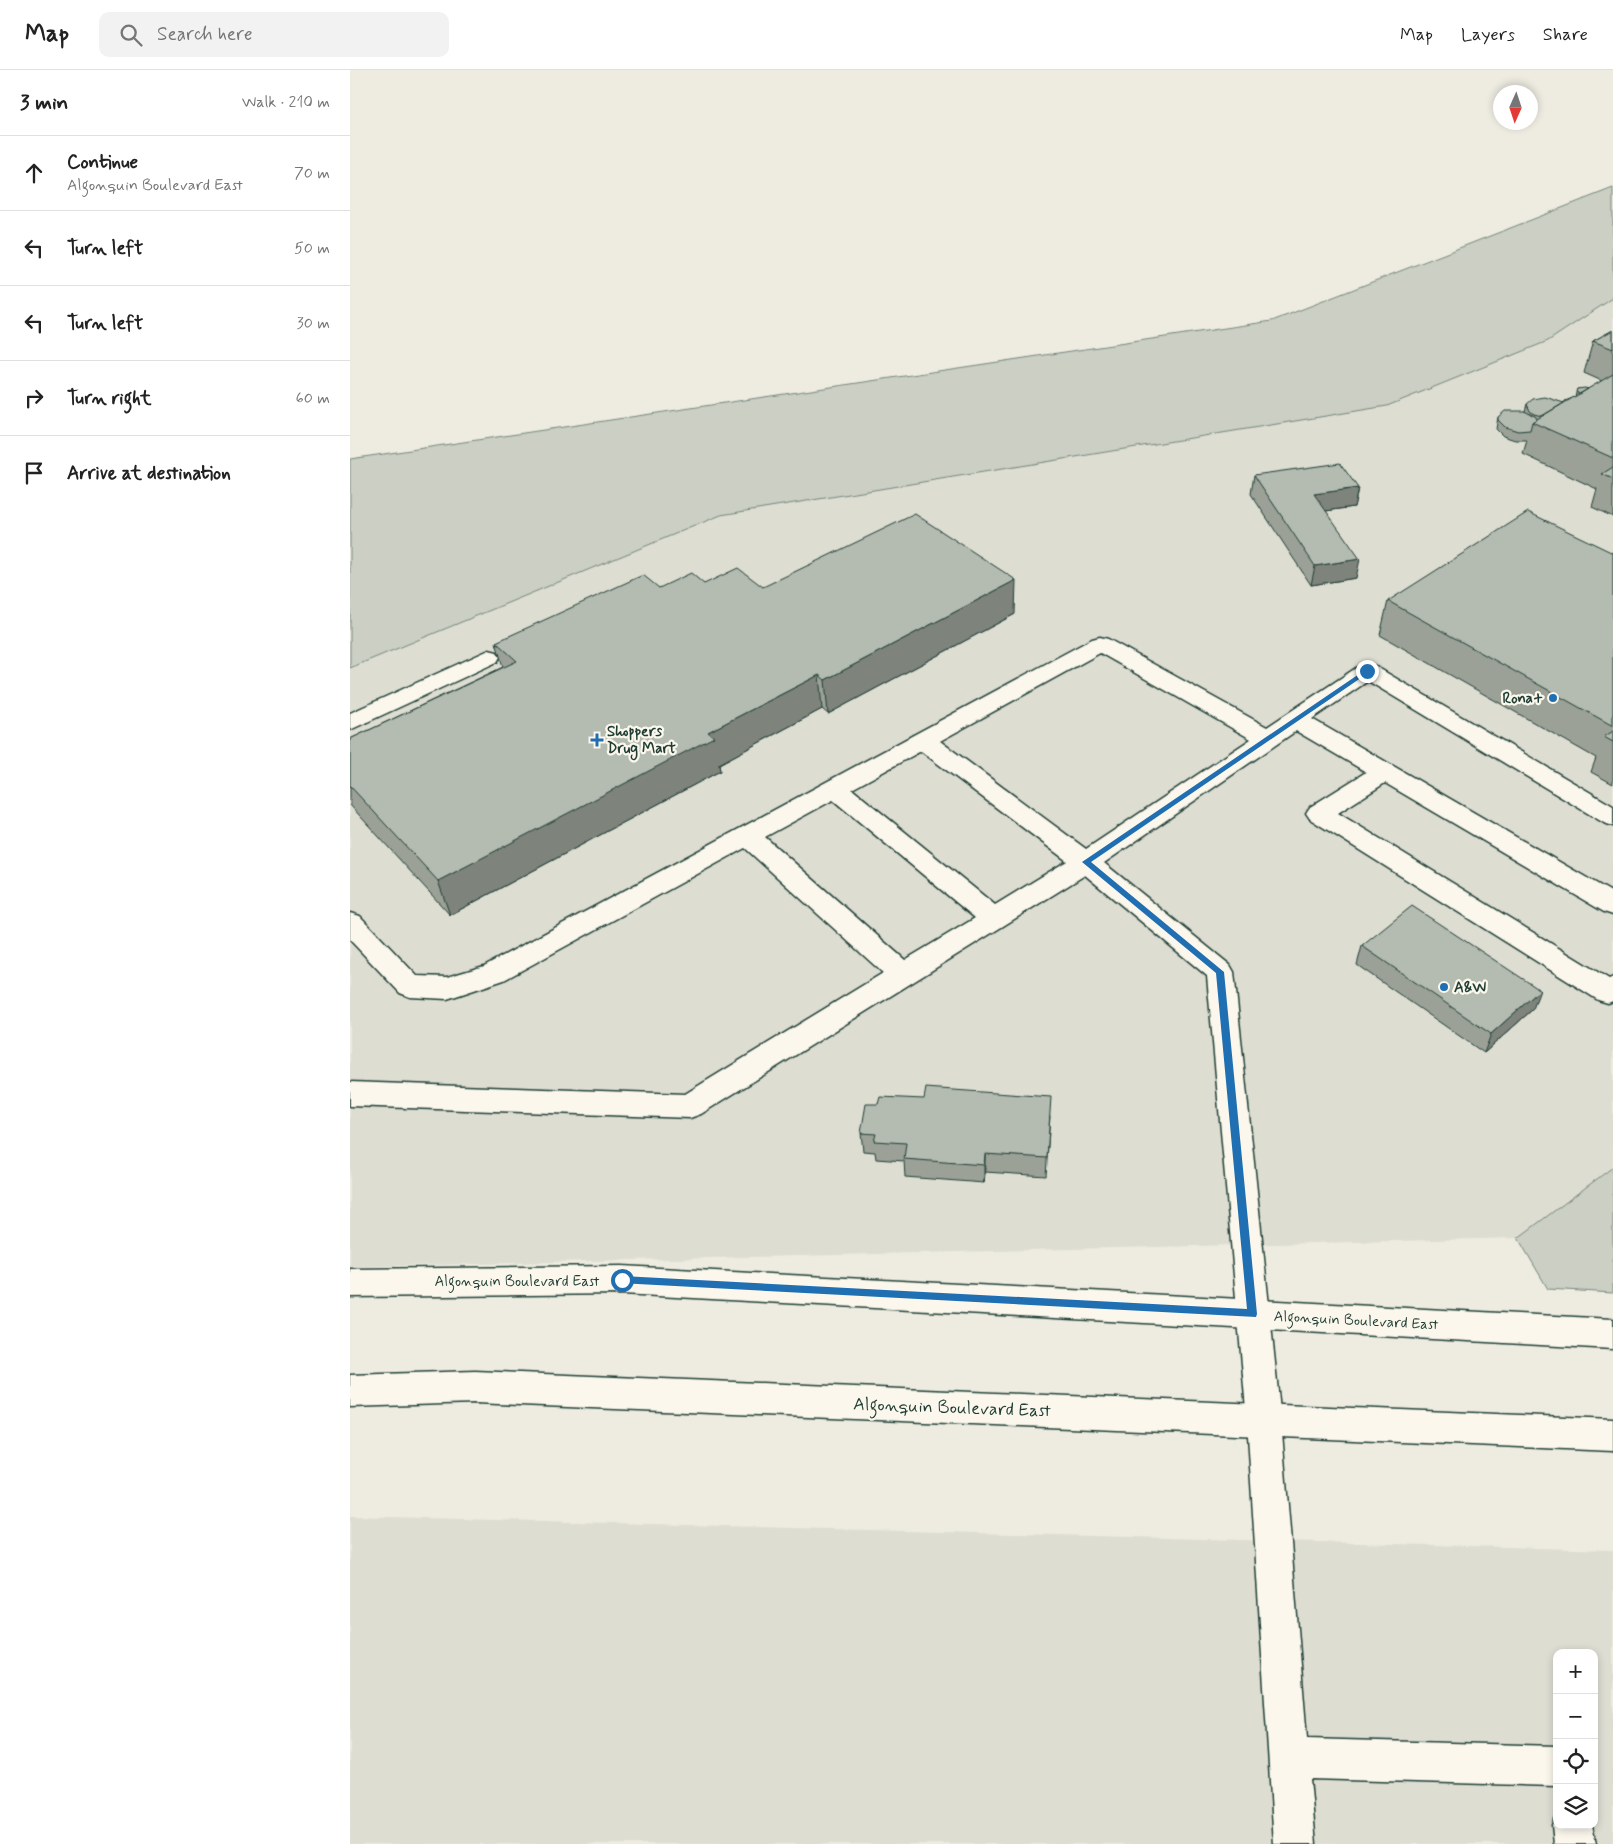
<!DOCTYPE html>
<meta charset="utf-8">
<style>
body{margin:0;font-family:Mynerve,sans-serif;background:#f2f2f2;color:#222}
.controls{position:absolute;right:15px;bottom:15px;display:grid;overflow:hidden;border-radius:10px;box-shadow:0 2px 8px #0003}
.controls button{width:45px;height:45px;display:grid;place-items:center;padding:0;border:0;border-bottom:1px solid #e0e0e0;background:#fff;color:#222;font:25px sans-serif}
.compass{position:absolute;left:1143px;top:15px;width:45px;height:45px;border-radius:50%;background:#fff;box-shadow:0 2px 8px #0003;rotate:183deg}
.stop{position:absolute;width:15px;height:15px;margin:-11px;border:4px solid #1f6fb2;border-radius:50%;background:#fff}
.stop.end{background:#1f6fb2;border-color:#fff;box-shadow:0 1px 5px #0008}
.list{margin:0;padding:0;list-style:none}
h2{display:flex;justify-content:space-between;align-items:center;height:65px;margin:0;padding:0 20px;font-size:21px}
h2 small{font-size:16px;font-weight:400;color:#767676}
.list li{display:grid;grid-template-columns:32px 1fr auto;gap:15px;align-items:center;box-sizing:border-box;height:75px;padding:0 20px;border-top:1px solid #e0e0e0}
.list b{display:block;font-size:19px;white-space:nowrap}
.list p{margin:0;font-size:16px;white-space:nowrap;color:#767676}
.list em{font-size:16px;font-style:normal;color:#767676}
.icon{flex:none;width:28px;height:28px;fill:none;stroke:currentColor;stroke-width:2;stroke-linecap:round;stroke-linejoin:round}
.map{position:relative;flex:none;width:1263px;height:1774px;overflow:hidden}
header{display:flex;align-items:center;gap:30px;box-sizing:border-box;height:70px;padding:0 25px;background:#fff;border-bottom:1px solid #e0e0e0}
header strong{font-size:24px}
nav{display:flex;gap:28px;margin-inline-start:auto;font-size:18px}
.search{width:350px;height:45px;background:#f2f2f2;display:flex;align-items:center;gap:12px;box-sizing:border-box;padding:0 18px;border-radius:10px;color:#767676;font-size:19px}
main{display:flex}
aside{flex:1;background:#fff}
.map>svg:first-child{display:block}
.built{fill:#ddddd2;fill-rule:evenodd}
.green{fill:#cbcfc4;stroke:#75867c}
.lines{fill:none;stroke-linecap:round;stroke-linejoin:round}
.service-casing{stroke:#1f3d34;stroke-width:3}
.primary-casing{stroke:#1f3d34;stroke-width:3}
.service{fill:#fbf7ec;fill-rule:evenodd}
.primary{fill:#fbf7ec;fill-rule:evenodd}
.wall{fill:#9ba197;stroke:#1f3d34}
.shaded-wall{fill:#7e837b;stroke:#1f3d34}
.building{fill:#b4bbb0;stroke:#1f3d34}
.route{fill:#1f6fb2}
.poi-dot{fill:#1f6fb2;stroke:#fbf7ec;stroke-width:2}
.labels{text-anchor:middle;stroke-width:4.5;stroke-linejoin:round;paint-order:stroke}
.poi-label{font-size:15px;font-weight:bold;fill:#1f3d34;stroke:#fbf7ec;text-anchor:start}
.street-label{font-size:15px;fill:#1f3d34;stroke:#fbf7ec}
.near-street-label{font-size:18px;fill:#1f3d34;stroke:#fbf7ec}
</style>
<header>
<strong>Map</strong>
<div class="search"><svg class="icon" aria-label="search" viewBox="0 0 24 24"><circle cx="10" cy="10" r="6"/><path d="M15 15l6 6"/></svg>Search here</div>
<nav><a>Map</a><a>Layers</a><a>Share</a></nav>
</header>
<main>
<aside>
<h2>3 min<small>Walk · 210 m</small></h2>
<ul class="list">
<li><svg class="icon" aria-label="ahead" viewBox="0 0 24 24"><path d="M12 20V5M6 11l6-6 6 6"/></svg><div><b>Continue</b><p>Algonquin Boulevard East</p></div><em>70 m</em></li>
<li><svg class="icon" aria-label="left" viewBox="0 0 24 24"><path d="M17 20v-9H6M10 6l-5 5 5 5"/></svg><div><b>Turn left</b></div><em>50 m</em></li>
<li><svg class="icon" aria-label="left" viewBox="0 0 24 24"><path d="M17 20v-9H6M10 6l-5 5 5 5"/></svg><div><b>Turn left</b></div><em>30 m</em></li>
<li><svg class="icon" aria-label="right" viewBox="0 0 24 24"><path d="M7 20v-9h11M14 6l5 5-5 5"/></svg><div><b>Turn right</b></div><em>60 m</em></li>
<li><svg class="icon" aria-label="arrive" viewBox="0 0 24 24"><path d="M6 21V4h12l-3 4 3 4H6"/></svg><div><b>Arrive at destination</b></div></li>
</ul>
</aside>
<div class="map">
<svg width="1263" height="1774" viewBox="0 0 1263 1774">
<rect width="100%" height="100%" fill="#eeece1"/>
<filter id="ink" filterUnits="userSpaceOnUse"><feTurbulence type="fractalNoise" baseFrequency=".02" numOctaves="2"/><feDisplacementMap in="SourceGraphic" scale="10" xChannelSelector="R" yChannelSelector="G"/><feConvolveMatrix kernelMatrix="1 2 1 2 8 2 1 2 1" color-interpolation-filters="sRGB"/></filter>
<g filter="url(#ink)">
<path class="built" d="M1263,228V1097L1168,1168L0,1197V598L371,445L1037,336Z
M0,1446L1263,1480V1774H0ZM1207,1583H1244V1755H1207Z"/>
<path class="green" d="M1263,118V228L1198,271L1037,336L371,445L0,598V389L922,251Z
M1263,1097V1223L1198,1219L1168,1168Z"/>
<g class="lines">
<defs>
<path id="service" d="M750,567L758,569L917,657L1009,596L1017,594L1025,596L1263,736V756L1254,753L1018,611L962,649L1263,823V845L1254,842L1035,713L988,743L1259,909L1263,907V931L1258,933L1248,930L960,749L956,743L960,737L1016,702L946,661L754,793L880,895L884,902L931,1350L957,1669L1207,1676V1716L960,1709L966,1774H924L897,1350L857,906L735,805L351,1044L340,1048L0,1036V1012L335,1024L533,903L395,778L154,910L97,929L60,927L50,923L0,870V843L10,846L67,906L97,907L134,896L742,569ZM750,583L901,669L736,779L590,671ZM571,681L717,791L645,835L502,719ZM483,730L625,848L555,890L415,767Z
M139,580L147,582L150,587L147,592L0,660V643Z
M1207,1742V1755H1242L1246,1774H1204L1202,1755Z"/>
<path id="primary" d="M272,1196L1263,1249V1279L272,1224L0,1227V1199Z
M125,1301L1263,1349V1381L125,1333L0,1337V1305Z"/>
</defs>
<use href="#service" class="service-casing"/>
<use href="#primary" class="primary-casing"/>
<use href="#service" class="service"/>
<use href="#primary" class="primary"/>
</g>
<path class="wall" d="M1263,260V447L1242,437L1247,419L1173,384L1177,370H1165L1153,366L1146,359L1148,347L1175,341L1177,334L1214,333L1215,331L1225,327L1227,319H1238L1252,311L1234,303L1243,271Z
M904,405L1008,418L1004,437L976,441L1006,508L961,515L901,424Z
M1263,483V714L1241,702L1246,688L1030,565L1038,531Z
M354,514L413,517L665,544L478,644L472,639L369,694L370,701L100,845L0,735V669L153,597L146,572L309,518Z
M1012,876L1183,939L1134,983L1007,895Z
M700,1046L696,1106L635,1102L634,1113L555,1107L554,1091L526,1089L525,1082L513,1081L511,1063Z"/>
<path class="shaded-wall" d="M1008,418L1004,437L961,443L964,424Z
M1010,489L1006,508L961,515L965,496Z
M666,510L665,544L478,644L475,610Z
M469,605L472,639L369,694L370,701L100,845L88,811L358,662Z
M1190,920L1183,939L1134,983L1141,964Z
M635,1084V1102L634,1113V1095Z"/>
<path class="building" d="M1263,260V279L1243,271Z
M1263,304V388L1182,352Z
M1235,318L1238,319L1230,324L1226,322L1227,319Z
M1195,327L1214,333L1192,346L1184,344L1180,341L1177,334L1183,329Z
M1155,341H1174L1185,346L1187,349L1182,352L1180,360L1168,361L1155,357L1148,350V347Z
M990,393L1008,418L964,424L1010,489L965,496L904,405Z
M1263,397V409L1252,404Z
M1178,442L1263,483V656L1038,531Z
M565,444L666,510L475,610L469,605L358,662L364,667L88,811L0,716V669L167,591L146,572L293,505L309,518L341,503L354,514L388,498L413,517Z
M1263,661V672L1254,667Z
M1062,836L1190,920L1141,964L1012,876Z
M576,1018L701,1027L697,1088L635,1084L634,1095L554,1089L556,1073L524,1071L526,1064L511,1063L516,1034H528L530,1027L574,1029Z"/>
</g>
<path class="route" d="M1015,600L1021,601L741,792L874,902L907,1244L906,1247L269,1213L268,1210L272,1206L897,1239L866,903L732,792Z"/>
<g class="poi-dot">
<circle cx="1203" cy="628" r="5"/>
<path d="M244.5 662.5h5v5h5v5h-5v5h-5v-5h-5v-5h5z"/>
<circle cx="1094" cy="917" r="5"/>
</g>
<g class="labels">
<g class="poi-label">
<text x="1193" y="633" text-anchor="end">Rona+</text>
<text x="257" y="666">Shoppers<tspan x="257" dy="17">Drug Mart</tspan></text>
<text x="1104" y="922">A&amp;W</text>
</g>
<g class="street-label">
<text x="167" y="1216">Algonquin Boulevard East</text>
<text transform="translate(1006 1250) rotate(3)" y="5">Algonquin Boulevard East</text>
</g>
<g class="near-street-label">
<text transform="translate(602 1337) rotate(2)" y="6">Algonquin Boulevard East</text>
</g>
</g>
</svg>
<div class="controls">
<button>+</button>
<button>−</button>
<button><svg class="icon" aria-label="locate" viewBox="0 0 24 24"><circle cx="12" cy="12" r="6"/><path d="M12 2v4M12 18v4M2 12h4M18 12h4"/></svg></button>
<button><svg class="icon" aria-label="layers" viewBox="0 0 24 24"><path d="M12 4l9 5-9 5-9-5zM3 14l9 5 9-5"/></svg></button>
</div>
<svg class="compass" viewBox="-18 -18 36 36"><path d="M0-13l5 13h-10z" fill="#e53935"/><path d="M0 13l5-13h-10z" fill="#767676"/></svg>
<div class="stop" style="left:272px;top:1210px"></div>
<div class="stop end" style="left:1017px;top:601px"></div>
</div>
</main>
